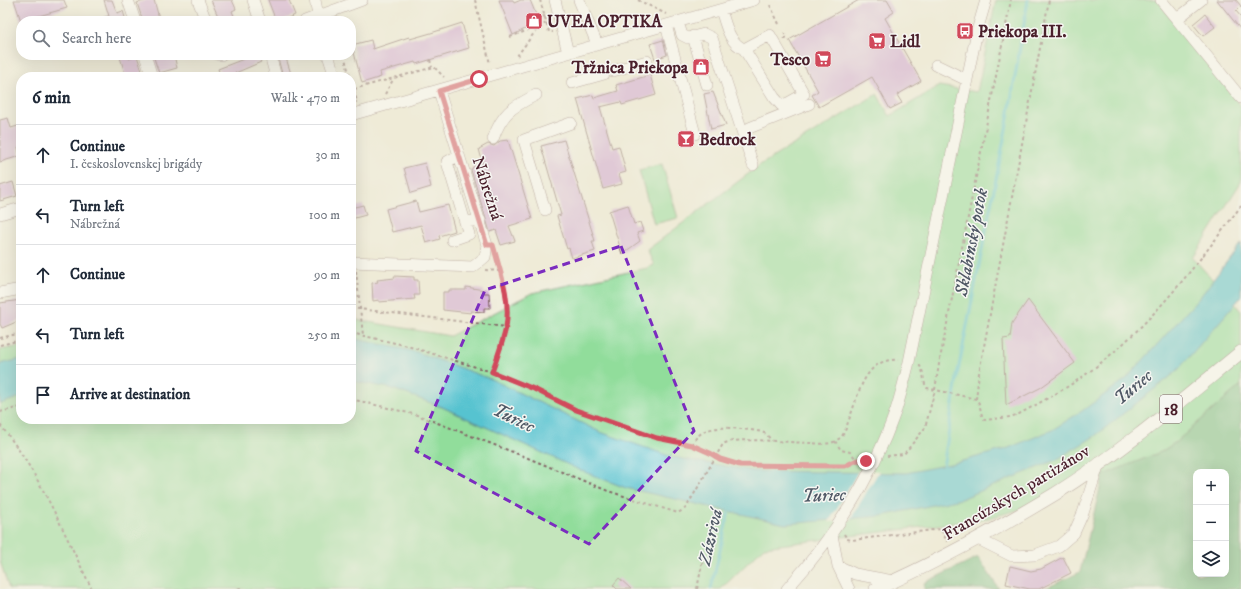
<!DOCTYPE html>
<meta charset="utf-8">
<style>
body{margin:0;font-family:"IM FELL DW Pica",serif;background:#f2f2f3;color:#1f2937}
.controls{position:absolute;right:12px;bottom:12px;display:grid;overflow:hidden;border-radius:8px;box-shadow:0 4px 16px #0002}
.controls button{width:36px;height:36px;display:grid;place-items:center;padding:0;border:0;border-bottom:1px solid #e0e1e3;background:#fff;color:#1f2937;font:20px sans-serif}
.stop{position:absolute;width:12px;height:12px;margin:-9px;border:3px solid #d1495b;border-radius:50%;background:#fff}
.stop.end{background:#d1495b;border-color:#fff;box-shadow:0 1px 4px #0008}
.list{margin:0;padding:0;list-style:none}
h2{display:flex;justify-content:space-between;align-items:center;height:52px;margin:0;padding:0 16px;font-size:17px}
h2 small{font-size:13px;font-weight:400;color:#747a83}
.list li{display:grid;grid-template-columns:26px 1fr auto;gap:12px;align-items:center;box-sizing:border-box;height:60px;padding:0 16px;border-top:1px solid #e0e1e3}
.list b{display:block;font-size:15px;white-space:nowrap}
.list p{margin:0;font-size:13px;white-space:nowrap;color:#747a83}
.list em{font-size:13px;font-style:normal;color:#747a83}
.icon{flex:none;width:22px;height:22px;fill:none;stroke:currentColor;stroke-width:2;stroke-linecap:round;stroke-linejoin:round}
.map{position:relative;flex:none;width:1241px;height:589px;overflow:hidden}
.search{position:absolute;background:#fff;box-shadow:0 4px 16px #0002;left:16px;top:16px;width:340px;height:44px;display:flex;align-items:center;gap:10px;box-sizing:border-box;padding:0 14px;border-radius:16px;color:#747a83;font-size:15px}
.panel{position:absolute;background:#fff;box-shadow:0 4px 16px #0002;left:16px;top:72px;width:340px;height:352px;border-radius:16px}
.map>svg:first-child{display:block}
.green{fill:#91dd9b;stroke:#6e7e63}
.forest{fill:#74bc83;stroke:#5f6e57;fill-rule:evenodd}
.water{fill:#57c3d0;stroke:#50717e}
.pier{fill:#efebd7}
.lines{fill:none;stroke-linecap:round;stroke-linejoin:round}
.stream{stroke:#57c3d0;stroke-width:3}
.building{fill:#cfa0d5}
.minor-casing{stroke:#846667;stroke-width:12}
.major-casing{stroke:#846667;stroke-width:14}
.path{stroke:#846667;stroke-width:2;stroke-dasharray:3 3;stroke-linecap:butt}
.minor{stroke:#fff;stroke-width:11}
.major{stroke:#fff;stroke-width:13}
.route{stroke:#d1495b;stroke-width:5}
.marked{fill:none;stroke:#7b2cbf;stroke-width:3;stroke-dasharray:8 5;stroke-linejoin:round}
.labels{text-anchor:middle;stroke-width:3;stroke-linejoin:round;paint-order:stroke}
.shield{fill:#f6f6f2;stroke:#7e6067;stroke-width:1}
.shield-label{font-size:16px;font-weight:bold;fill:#4a1f2b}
.poi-label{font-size:17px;font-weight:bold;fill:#4a1f2b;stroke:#f6f6f2;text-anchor:start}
.street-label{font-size:17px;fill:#4a1f2b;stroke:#f6f6f2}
.water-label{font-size:18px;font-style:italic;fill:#4f5865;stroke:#f6f6f2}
</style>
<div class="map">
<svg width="1241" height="589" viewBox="0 0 1241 589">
<rect width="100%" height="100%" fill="#f6f6f2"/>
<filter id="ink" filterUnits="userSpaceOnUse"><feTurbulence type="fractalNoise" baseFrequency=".025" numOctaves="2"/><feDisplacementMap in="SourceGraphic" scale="8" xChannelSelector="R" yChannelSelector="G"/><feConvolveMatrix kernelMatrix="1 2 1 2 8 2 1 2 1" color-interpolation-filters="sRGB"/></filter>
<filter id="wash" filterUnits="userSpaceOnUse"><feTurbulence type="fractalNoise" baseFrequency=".012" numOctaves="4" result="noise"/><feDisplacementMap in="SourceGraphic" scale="16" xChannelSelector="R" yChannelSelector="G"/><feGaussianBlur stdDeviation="0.9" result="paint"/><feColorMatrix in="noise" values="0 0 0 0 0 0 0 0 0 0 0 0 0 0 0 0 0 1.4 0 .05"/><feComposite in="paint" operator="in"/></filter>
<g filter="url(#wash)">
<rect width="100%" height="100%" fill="#efebd7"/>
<path class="green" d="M996,0H1157L1241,106V182L1193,258L1241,311V385L1176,442L1161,452L1015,511L985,519L764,547L721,589H9L0,561V350L21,346V419H351V319L450,336L532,293L647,268L654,265L647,250L760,165L877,94L890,116L939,86L977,92Z
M662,164L678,218L654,224L639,170Z"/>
<path class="forest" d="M1241,385V589H1044L1080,572L1103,475L1161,452L1176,442ZM1196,472H1226V574H1196Z
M978,557L999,589H924V583Z"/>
<path class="water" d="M1241,243V297L1176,372L1095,436L1056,460L961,499L881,516L785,524L626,488L582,471L442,407L390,388L351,381V338L417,352L493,380L600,432L672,457L753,471L906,473L955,463L1006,449L1052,430L1082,411L1126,379L1200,297Z
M21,359V397L0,404V364Z"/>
<path class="pier" d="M859,470L879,471L850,520L829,522Z"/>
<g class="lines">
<path class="stream" d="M943,468L958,371L1007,124L1028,0
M711,589L730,507"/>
</g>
<g id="blocks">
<path class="building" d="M14,0H64L67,8L21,21Z
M104,0H112L117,13L123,11L126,21H99L98,19L109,16Z
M147,0H154L159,18H156L157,21H143L137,3Z
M211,0H232L236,9L232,11L236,21H220Z
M268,0H289L295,15L281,21H276Z
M499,0H513L514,3L521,0H530L539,22L513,35Z
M859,0H887L894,12L885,18L921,81L897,95L902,103L890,109L872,77L819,107L812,95L818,91L789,40Z
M1217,0H1236L1241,6L1236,11L1241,17V30Z
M1205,14L1215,27L1203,36L1193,24Z
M462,23L469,48L416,64L415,62L380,72L381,77L362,83L352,45L371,40L373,49L409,37L410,39L431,33Z
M663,40L667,55L655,59L650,44Z
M128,55L129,59L137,56L144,77H126L120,57Z
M153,55H174L177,68L159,73Z
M254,55H257L261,62L226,77H221L218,69Z
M277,55H285L292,77H283Z
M650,75L656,95L622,105L621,102L600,107L612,148L619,146L626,172L619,174L622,184L603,189L577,99L593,95L594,98L618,91L616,85Z
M713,92L726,125L711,129L704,94Z
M8,118L11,128L21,125V146L18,147L20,156L0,162V120Z
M508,140L532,219L509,226L515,241L501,245L496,230L490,232L471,170L473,167L483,164L479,149L488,144L494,146L500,141Z
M564,140L595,241H592L595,251L572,258L569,248L567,249L557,216L561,215L541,146Z
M425,163L431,187L411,193L404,168Z
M13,182L17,196L0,201V186Z
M416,201L419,212L448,205L455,231L439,236L440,239L426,243L421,225L392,232L386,209Z
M363,205L366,215L351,219V208Z
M628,205L634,224L640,222L643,231L637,233L640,241L622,254L609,211Z
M394,276L414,277V280H418L419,295H414L415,299L379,302V300L373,301L372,283L378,282L377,280L395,278Z
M466,287L484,290V293H489L490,308H484V312L471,311V313L443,310V292H449V290H466Z
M21,300V320L2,328L0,324V303Z
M1028,300L1075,363L1040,388L1006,405L1003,339L1010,338L1012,323Z
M1063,557L1071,573L1039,589H1030L1006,584L1010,566L1031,571L1041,569Z
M619,578L631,589H617L613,585Z"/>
</g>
</g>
<g filter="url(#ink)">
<use href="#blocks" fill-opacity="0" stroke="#846667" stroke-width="1"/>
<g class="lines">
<defs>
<path id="minor" d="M128,0L135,21
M198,0L206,21
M253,0L260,21
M315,0L319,21
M555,0L568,53
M579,0L597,44
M1161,0L1241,98
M721,10C726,25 729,43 744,49L774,97L781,105L788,103L804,94L770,35L744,49
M1177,19L1201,0
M305,21L362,0
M678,22L682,35L688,38L704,34L712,38L753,165
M666,25L695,134
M693,36L707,85
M145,55L152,77
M219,55H221
M270,55L276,77
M328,55L335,77
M936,65L967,80
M613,71L647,61
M572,83L604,74
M351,115L754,0
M749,128L809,104
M493,139C502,113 512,107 536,95
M459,155L447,162L465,222L480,220
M545,210L524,140L571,123
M0,214L21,208
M452,240L469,234L465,222
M351,262L473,267L485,257L487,245L439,91
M0,293L21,289
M832,535L838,566L849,589
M978,539L1012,556L1035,555L1059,546L1074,533L1083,513L1099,463
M838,566L855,574L893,581
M787,589C834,537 873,476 896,410C901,394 905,378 909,362L977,31L986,0"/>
<path id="major" d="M876,589C938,562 997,529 1055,494C1121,453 1181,401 1241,352"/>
</defs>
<use href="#minor" class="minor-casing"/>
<use href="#major" class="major-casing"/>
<path class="path" d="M475,0L490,64
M540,0L549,32H553
M638,0L666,14
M770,5L779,24
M537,18L545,16
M510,37L547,23
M784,39L787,37L784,33
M344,55L350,77
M517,56L540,25
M430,60L432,67
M351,79L357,102H356
M354,89L434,67L444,77
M385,94L394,78
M485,270L500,271
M356,271L363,335
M351,308L506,327
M351,333L404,345L492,372L534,389L576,410L657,438L692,445L710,453L720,459L740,465L845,466L857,460L863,461
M0,338L21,333
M0,345L21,340
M919,365C925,371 922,381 927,388L976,399C982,405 979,414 985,420L1010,417L1019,414C1041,402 1064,390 1085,375C1148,329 1194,268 1241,206
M492,372C497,358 503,342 506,327C510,303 502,280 496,257
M351,399L417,415L523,456L608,491L678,513L686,508L723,444C736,436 792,443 811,443C819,444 830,445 837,440C844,436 846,429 848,422C859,396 863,357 899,360
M976,399L979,373L1049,0
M0,412L21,407
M0,425C40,473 64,534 92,589
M835,441L841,450L850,452L857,460
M692,445C700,425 723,427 741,429C749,430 759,430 766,434C768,436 770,439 772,441
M887,456L904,454L925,428L935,390L939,364L1011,0
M844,534L847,539L852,540L941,529L947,542
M238,589L243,587
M697,589L704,555"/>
<use href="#minor" class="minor"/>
<use href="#major" class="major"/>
</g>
</g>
<g class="lines" filter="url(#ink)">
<path class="route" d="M479,79L439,91L487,245H493C500,271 511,299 506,327C503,342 497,358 492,372L534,389L576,410L657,438L692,445L710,453L720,459L740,465L845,466L857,460L866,461"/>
</g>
<path d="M0 0H1241V589H0ZM621,246L694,431L589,544L416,451L485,290Z" fill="#efebd7" fill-opacity=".55" fill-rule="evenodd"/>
<path class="marked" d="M621,246L694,431L589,544L416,451L485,290Z"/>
<defs>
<symbol id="shop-square" viewBox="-11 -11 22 22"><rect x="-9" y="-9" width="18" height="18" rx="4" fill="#d1495b" stroke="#f6f6f2"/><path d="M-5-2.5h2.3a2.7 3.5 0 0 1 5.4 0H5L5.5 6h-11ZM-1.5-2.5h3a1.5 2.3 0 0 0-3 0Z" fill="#fff"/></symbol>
<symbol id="bus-square" viewBox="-11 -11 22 22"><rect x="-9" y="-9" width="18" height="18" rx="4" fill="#d1495b" stroke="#f6f6f2"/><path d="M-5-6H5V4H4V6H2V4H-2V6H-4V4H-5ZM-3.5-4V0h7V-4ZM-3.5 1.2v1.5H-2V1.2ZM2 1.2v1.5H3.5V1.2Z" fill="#fff"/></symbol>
<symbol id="supermarket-square" viewBox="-11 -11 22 22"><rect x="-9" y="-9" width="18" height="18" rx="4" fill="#d1495b" stroke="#f6f6f2"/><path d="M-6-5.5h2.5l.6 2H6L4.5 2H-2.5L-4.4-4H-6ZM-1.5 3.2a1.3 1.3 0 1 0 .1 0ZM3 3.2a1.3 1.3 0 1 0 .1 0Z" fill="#fff"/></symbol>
<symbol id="bar-square" viewBox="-11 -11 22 22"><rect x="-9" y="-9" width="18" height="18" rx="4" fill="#d1495b" stroke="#f6f6f2"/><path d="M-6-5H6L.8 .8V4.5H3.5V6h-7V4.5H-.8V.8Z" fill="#fff"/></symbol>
</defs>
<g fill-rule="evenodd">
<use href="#shop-square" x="524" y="11" width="20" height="20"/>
<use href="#bus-square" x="955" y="21" width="20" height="20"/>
<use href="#supermarket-square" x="867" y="31" width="20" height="20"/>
<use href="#supermarket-square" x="813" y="49" width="20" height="20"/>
<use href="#shop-square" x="691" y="57" width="20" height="20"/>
<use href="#bar-square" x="676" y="129" width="20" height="20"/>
</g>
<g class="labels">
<rect class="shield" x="1160" y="395" width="22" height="28" rx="3"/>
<g class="shield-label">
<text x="1171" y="415">18</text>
</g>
<g class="poi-label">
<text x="547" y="27">UVEA OPTIKA</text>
<text x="978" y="37">Priekopa III.</text>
<text x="890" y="47">Lidl</text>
<text x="810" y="65" text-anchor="end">Tesco</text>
<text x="688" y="73" text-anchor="end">Tržnica Priekopa</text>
<text x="699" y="145">Bedrock</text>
</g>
<g class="street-label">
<text transform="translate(488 188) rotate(72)" y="6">Nábrežná</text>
<text transform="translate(1016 492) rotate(-31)" y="6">Francúzskych partizánov</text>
</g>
<g class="water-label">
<text transform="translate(971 242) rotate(-79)" y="6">Sklabinský potok</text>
<text transform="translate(1133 387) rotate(-40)" y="6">Turiec</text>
<text transform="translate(514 418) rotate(26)" y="6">Turiec</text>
<text transform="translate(824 495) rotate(-2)" y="6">Turiec</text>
<text transform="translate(710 537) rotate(-77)" y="6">Zázrivá</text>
</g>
</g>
</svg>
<div class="controls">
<button>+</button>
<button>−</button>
<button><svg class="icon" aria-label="layers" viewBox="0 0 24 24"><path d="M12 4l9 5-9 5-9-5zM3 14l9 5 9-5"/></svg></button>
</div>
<div class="stop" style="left:479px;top:79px"></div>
<div class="stop end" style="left:866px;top:461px"></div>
<div class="search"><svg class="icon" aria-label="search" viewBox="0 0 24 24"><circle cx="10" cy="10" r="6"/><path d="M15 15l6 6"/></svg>Search here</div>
<section class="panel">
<h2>6 min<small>Walk · 470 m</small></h2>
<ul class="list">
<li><svg class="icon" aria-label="ahead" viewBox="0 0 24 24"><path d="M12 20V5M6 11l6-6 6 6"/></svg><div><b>Continue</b><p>I. československej brigády</p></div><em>30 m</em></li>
<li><svg class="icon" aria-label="left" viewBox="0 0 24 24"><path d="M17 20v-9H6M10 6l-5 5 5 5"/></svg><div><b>Turn left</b><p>Nábrežná</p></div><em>100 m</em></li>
<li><svg class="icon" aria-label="ahead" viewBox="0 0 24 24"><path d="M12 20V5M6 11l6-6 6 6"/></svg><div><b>Continue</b></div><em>90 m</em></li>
<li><svg class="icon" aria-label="left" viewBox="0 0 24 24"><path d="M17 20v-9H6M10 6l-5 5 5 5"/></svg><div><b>Turn left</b></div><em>250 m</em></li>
<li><svg class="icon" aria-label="arrive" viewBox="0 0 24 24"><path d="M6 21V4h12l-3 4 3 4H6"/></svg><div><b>Arrive at destination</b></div></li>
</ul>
</section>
</div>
